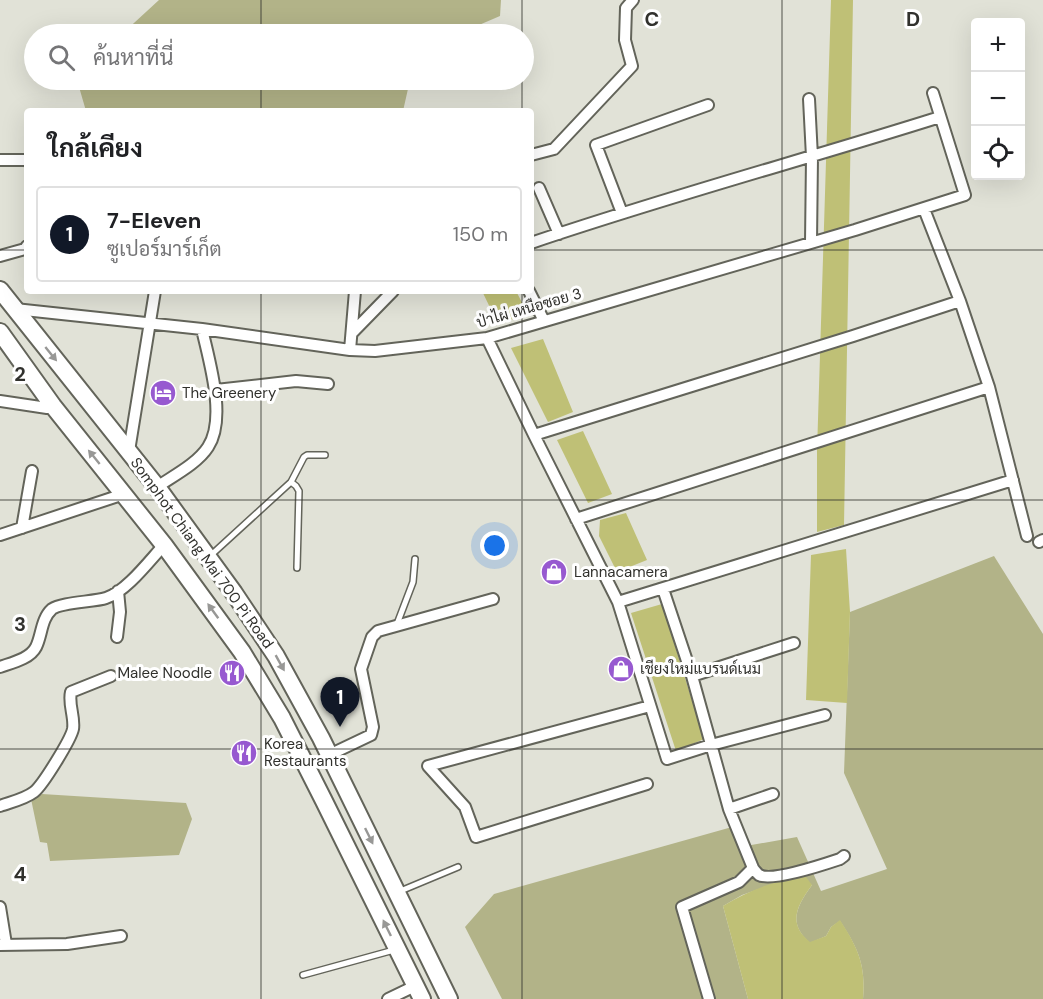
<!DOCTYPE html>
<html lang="th">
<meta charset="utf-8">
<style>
body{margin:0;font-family:"DM Sans",Sarabun,sans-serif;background:#f6f6f6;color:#202124}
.controls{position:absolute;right:18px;top:18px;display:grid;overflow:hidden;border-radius:6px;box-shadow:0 6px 24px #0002}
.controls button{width:54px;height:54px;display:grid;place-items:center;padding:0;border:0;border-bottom:2px solid #e0e0e0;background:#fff;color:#202124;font:30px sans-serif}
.you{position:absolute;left:495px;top:546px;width:21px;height:21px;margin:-15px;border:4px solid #fff;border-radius:50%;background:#1a73e8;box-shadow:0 0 0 9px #1a73e833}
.badge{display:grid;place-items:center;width:39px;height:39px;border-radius:50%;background:#111827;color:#fff;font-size:20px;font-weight:700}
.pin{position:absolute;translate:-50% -50px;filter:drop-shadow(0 2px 3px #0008)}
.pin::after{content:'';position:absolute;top:32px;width:21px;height:18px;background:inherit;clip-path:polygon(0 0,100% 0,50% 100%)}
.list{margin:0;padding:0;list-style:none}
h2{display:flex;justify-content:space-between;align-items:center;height:78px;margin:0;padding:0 24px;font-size:26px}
h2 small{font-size:20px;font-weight:400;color:#757577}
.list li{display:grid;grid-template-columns:39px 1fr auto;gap:18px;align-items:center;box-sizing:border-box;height:96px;margin:0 12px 12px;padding:0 12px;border:2px solid #e0e0e0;border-radius:6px}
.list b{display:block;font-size:22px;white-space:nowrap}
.list p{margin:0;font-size:20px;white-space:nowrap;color:#757577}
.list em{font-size:20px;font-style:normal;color:#757577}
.icon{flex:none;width:33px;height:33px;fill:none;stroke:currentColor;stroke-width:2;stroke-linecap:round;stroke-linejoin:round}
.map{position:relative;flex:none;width:1043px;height:999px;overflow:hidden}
.search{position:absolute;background:#fff;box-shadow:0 6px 24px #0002;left:24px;top:24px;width:510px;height:66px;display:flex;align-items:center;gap:15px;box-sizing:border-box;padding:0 21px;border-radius:33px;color:#757577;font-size:22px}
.panel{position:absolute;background:#fff;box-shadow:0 6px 24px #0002;left:24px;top:108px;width:510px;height:186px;border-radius:6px}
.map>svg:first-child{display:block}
.green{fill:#b2b388}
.water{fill:#bfc076}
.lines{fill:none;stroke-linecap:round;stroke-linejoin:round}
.service-casing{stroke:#63645a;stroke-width:8}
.minor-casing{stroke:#63645a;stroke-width:14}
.primary-casing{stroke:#63645a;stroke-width:20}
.service{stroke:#fff;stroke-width:5}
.minor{stroke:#fff;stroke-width:10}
.primary{stroke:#fff;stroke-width:16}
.oneway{fill:#989896}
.grid{fill:none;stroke:#31312d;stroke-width:1.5;stroke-opacity:0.55}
.labels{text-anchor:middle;stroke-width:6;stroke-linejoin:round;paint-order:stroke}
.street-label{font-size:15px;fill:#31312d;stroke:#fff}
.poi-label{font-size:15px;fill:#31312d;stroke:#fff;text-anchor:start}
.grid-label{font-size:20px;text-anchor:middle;font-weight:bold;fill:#31312d;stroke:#fff;stroke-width:6;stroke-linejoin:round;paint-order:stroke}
</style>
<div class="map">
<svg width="1043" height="999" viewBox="0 0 1043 999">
<rect width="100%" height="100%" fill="#e1e2d7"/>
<path class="green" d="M159,0H501L500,16L458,34H122Z
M77,80H410L403,111H86Z
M994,556L1043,634V999H863C866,965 858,948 840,921L831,927L826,936L810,943C787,923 797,906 812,885L785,880L742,895L723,906L748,999H502L465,927L494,894L732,827L740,847L797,837L821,891L887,869L844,773L850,612Z
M42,794L186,803L192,819L179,855L50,861L47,843L40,842L31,799Z"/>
<path class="water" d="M831,0H853L844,525L817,532V452Z
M482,291H516L528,314L498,324Z
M543,339L573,412L548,422L511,348Z
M583,431L612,494L588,503L557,440Z
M626,513L647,560L617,572L599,536L600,520Z
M846,549L850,612L847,703L806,700L811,555Z
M662,604L704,739L676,751L631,613Z
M806,877L812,885C797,906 787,923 810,942L826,936L831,927L840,920C858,948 866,965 863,999H748L723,906C747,891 777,879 806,877Z"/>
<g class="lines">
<defs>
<path id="service" d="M291,482L296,486L299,491L297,568
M210,556L291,482L304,457L307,455H325
M397,624L413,582L415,559
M398,892L458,867
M303,975L394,950"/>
<path id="minor" d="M809,99L812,157L811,242
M531,155L554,149L632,66L625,40L626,8L633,0
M0,160H26L27,161
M539,188L559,234
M924,209L960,301L989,387L1027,536
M622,213L596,145L708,105
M531,243C666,197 804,160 940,117
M0,256L25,249L27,246
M529,291L544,321
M15,309L202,329L350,350L375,351L487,338L855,230L965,195L933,93
M352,333L393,291
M487,338L534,435L618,602L667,759L711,745L825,715
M350,350L355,291
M216,390L296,381L328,384
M0,401L47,408L53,406
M534,435L853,336L960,301
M129,451L155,291
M157,487C173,476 197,464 208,447C227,418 209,361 202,329
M576,519L989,387
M22,528L32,471
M0,535L124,494
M1039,542L1043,540
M663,589L692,676L729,809
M618,602L1013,480
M117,637L120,612L118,591
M0,667C11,663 30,659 36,647C42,635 41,619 52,609C62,602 94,602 106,598C126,592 150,560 164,545
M692,676L794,643
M329,755L371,735L373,727L361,669L372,637L378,631L493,599
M647,784L476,837L465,807L428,766L650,706
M773,794L729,809L753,868C754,870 758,874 759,875C772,882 825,864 840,859L844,856
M0,806C11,802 25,799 34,792C43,785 71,739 73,729C75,717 68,704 71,692L111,676
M0,907L6,944
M0,945L67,944L121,936
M388,999L415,986
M709,999L682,907L739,882L753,868"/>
<path id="primary" d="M0,290L157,487L234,593L276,656L321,738L449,999
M0,332L53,406L164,545L242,652L282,718L324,801L422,999"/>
</defs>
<use href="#service" class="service-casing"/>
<use href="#minor" class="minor-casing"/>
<use href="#primary" class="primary-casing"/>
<use href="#service" class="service"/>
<use href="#minor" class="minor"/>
<use href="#primary" class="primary"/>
</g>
<defs><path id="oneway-solid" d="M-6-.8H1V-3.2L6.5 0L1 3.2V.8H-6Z" transform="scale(1.5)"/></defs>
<g class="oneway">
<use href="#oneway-solid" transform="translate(51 354) rotate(51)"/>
<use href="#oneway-solid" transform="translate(94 457) rotate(-129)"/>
<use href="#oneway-solid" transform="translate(213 611) rotate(-126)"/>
<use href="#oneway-solid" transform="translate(280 663) rotate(61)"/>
<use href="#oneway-solid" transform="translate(369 836) rotate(64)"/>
<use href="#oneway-solid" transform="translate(387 928) rotate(-116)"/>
</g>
<path class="grid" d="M261,0V34M522,0V34M782,0V999M261,80V111M522,80V111M0,250H27M531,250H1043M261,291V999M522,291V999M0,500H1043M0,749H1043"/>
<defs>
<symbol id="hotel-disc" viewBox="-11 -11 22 22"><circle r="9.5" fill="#9759d0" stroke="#fff"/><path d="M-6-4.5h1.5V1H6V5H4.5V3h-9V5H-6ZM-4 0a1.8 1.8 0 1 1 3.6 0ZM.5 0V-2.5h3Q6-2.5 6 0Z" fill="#fff"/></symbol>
<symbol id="shop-disc" viewBox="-11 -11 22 22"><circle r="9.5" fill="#9759d0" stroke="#fff"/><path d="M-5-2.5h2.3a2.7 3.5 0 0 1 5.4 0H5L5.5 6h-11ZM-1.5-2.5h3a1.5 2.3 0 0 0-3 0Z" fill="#fff"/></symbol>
<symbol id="restaurant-disc" viewBox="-11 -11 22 22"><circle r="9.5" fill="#9759d0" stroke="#fff"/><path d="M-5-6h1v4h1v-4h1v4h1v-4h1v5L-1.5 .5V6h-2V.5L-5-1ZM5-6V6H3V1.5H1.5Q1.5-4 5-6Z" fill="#fff"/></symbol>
</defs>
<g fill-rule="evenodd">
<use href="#hotel-disc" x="148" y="378" width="30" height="30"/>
<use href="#shop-disc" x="539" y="557" width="30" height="30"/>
<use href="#shop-disc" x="606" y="654" width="30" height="30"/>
<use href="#restaurant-disc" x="217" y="658" width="30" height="30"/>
<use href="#restaurant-disc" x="229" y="738" width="30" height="30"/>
</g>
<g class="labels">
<g class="street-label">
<text transform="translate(529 308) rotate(-16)" y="5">ป่าไผ่ เหนือซอย 3</text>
<text transform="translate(202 553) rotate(54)" y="5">Somphot Chiang Mai 700 Pi Road</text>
</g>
<g class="poi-label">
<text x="182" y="398">The Greenery</text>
<text x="574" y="577">Lannacamera</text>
<text x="640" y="674">เชียงใหม่แบรนด์เนม</text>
<text x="212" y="678" text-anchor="end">Malee Noodle</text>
<text x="264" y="749">Korea<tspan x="264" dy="17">Restaurants</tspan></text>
</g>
</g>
<g class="grid-label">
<text x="652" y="26">C</text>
<text x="913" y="26">D</text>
<text x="20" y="381">2</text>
<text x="20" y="631">3</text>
<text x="20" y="881">4</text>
</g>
</svg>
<div class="controls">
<button>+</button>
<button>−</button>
<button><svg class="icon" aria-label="locate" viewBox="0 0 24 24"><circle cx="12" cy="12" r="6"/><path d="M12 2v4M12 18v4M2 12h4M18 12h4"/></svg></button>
</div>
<div class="you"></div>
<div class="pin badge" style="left:340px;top:727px">1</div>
<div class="search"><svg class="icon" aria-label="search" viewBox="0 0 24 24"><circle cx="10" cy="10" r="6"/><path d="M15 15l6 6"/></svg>ค้นหาที่นี่</div>
<section class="panel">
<h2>ใกล้เคียง<small></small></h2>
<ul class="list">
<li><span class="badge">1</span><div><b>7-Eleven</b><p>ซูเปอร์มาร์เก็ต</p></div><em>150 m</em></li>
</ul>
</section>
</div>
